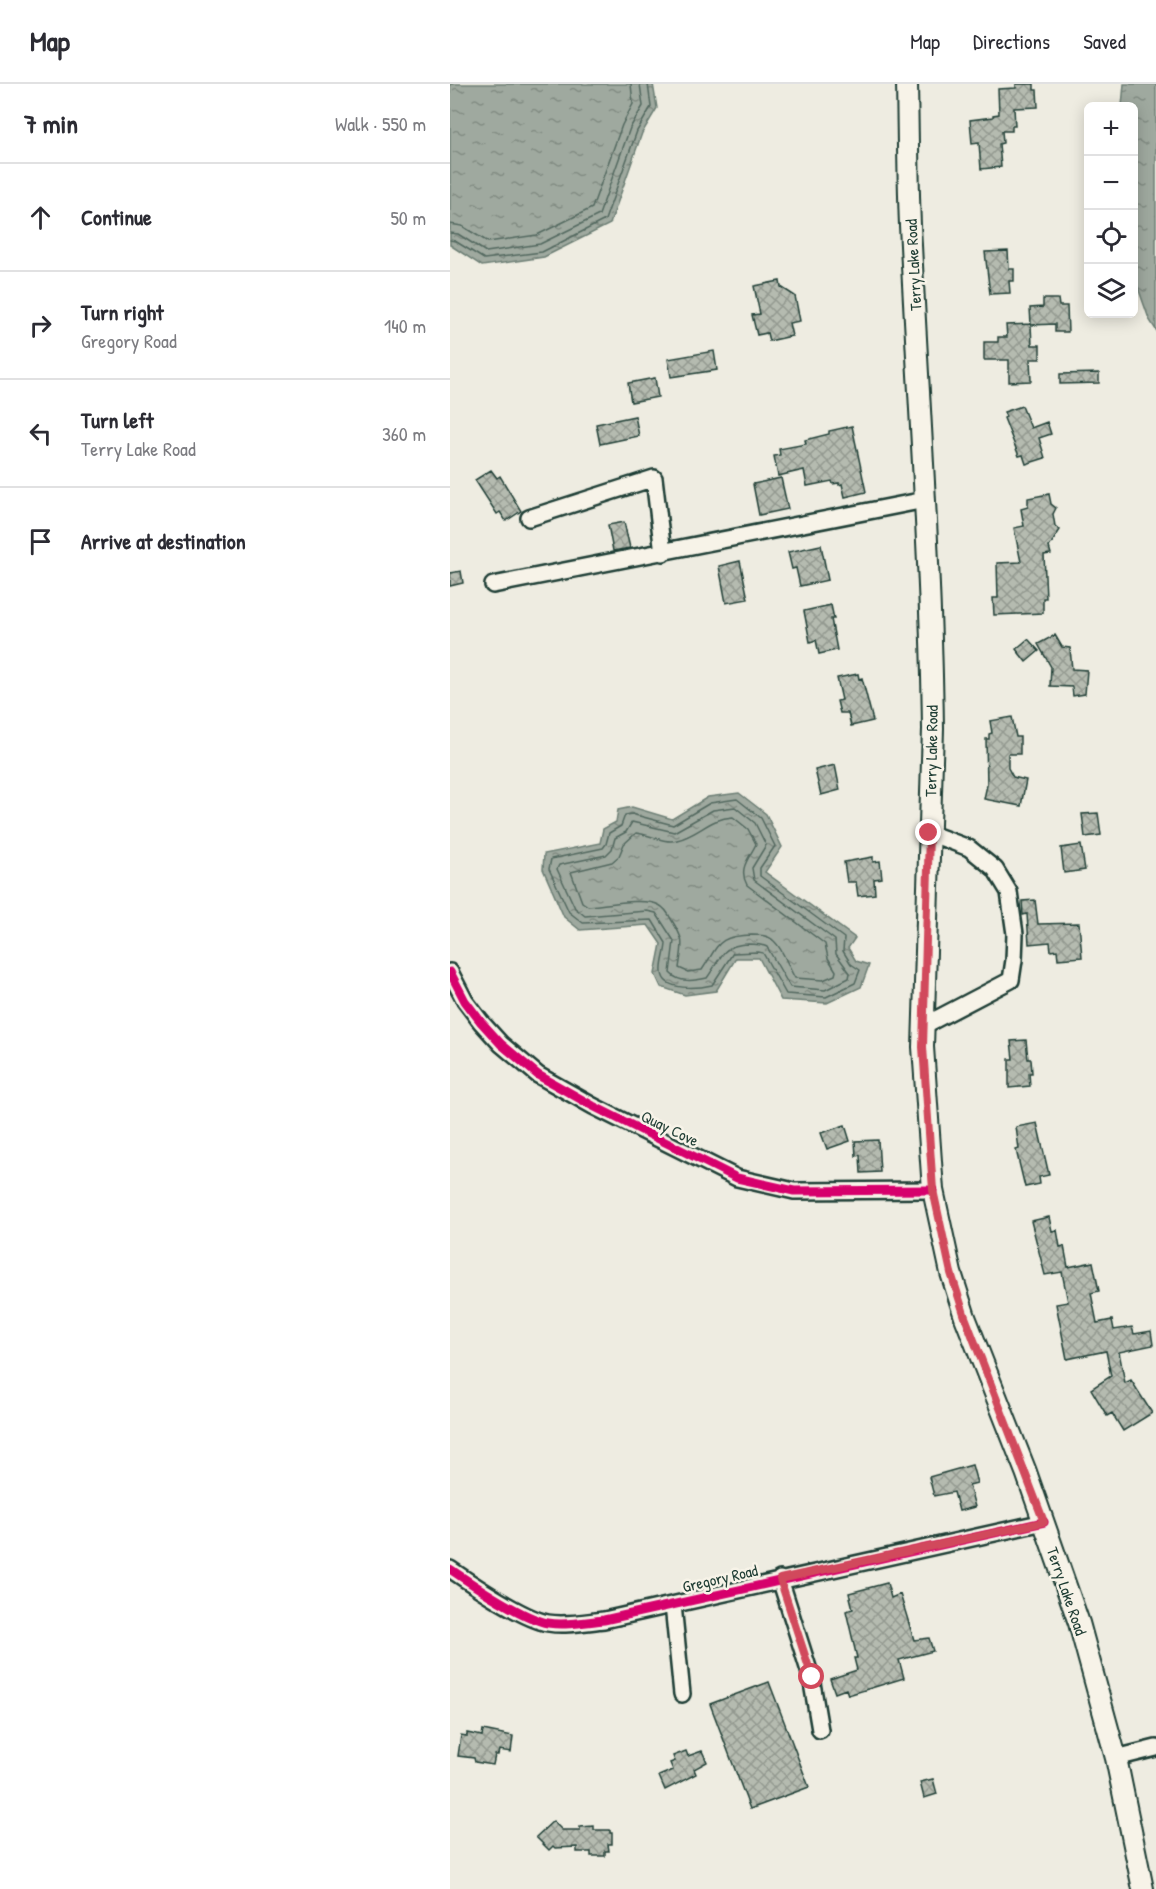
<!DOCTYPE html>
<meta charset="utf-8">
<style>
body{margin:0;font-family:"Patrick Hand",sans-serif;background:#f7f7f7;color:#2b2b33}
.controls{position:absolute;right:18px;top:18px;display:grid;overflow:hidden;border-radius:9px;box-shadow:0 3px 15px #0003}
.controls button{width:54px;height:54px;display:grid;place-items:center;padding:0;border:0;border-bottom:2px solid #e1e1e2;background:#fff;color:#2b2b33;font:30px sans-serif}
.stop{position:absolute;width:18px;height:18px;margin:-14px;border:4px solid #d1495b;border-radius:50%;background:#fff}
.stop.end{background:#d1495b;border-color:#fff;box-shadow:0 2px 6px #0008}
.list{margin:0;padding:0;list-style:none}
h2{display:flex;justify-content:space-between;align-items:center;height:78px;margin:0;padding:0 24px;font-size:26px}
h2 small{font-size:20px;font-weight:400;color:#7c7c81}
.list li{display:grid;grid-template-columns:39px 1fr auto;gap:18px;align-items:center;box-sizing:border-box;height:108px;padding:0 24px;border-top:2px solid #e1e1e2}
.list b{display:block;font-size:22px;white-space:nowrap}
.list p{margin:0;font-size:20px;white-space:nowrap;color:#7c7c81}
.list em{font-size:20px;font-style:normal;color:#7c7c81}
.icon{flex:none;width:33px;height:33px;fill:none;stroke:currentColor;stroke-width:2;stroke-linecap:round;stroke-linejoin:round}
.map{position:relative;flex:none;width:706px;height:1805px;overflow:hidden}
header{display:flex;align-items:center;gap:36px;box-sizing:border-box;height:84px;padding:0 30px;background:#fff;border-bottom:2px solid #e1e1e2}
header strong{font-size:28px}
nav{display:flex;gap:33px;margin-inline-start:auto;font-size:21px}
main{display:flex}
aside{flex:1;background:#fff}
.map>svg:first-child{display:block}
.water{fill:url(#water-ripples);stroke:#6c7e74;stroke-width:1.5}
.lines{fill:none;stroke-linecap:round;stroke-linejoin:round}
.shore{stroke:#52685f;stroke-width:1.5}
.building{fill:url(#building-cross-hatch);stroke:#1f3d34;stroke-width:1.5}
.minor-casing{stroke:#1f3d34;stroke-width:20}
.major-casing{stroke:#1f3d34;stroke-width:24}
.minor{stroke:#f7f3e8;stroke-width:15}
.major{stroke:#f7f3e8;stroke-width:20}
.cycleway-casing{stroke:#f7f3e8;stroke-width:13}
.cycleway{stroke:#d6006c;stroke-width:9}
.route{stroke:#d1495b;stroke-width:8}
.labels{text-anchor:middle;stroke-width:5;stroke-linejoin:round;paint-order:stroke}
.street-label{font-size:16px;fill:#1f3d34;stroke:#f7f3e8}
</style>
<header>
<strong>Map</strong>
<nav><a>Map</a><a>Directions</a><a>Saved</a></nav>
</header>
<main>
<aside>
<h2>7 min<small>Walk · 550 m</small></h2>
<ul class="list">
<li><svg class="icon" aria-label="ahead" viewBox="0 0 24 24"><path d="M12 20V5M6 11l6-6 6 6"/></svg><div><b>Continue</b></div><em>50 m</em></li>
<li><svg class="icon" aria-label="right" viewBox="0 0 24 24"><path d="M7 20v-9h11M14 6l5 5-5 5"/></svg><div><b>Turn right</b><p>Gregory Road</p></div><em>140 m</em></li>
<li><svg class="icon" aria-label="left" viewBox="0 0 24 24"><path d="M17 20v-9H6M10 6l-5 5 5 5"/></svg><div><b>Turn left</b><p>Terry Lake Road</p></div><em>360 m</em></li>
<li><svg class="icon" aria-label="arrive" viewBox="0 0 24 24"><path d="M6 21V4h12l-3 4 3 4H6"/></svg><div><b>Arrive at destination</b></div></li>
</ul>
</aside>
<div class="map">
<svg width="706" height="1805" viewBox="0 0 706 1805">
<defs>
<pattern id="water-ripples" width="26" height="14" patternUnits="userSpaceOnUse" patternTransform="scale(1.5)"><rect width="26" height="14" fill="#9fa99f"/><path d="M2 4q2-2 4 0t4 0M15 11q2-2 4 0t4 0" fill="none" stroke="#818b82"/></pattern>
<pattern id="building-cross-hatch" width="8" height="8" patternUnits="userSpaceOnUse" patternTransform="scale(1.5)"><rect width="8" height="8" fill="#b5bbb0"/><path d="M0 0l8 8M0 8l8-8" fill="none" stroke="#939990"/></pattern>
</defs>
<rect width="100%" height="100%" fill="#eeece1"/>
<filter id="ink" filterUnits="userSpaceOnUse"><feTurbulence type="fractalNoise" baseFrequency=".0167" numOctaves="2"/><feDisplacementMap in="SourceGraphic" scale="12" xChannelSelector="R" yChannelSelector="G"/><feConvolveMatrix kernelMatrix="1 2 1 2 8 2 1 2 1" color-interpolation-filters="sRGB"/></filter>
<g filter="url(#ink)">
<path class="water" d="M0,0H203L207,24L192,49L160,140L94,173L32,182L0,161Z
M674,0H706V246L699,235L684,192V22H672Z
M289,709L316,730L332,763L315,788L405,854L398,864L406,877L419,881L411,903L377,919L331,916L309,874H286L266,907L235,911L211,903L205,890L211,860L198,841L130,846L114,833L93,785L94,770L150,759L153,745L166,738L168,726L182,723L222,735L258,713Z"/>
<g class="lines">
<path class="shore" d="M0,140L12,142L38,158L87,151L142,124L172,41L183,20L181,0
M0,149L8,150L36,168L90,160L149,131L180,44L193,22L190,0
M0,156L5,157L34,175L92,168L155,136L187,47L201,23L198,0
M287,715L311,734L325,762L310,784V792L394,854L393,867L401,880L410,886L405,899L376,913L336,910L313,869L308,868L283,869L262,901C249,904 213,908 212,888C211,879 216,868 216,859L202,836L133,839L119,828L99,785L101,775L153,764L156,760L159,749L171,742L175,731L182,730L223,741L260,719Z
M285,723L305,739L316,761L302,784L304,796L385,856L386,870L400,889L399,894L375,906L340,903L317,863C311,860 305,860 298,860C270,861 272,874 257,894C244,897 229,899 220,889L224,857L206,829L197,827L135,832L125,824L107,785L109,781L156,771L162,765L165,754L176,748L182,738L224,748L263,726Z
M283,733L298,745L306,760C299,775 288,784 297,801L375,860L378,874L386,887L385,891L373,896L345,894C338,883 334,866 324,857C318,851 310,851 302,851C267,852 270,859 252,886L238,888L229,884C233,858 235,857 221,835C218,829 215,824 209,821C194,813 155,821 138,822L132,818L121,788L162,778L169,772L174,760L186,749C200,750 214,760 227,756C249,751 259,734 283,733Z"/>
</g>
<path class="building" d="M566,0H584V6H587L588,23L564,24L565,42H562V47H552L553,59L549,60L551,83L531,85L529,59L522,60L520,36L543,33V31L549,30L548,5L566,4Z
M558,167L559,185H564V197H559L560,209L540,210L535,168Z
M330,197L331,203L345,212L350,237L339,239L342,252L319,257L317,249L307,251L302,231L310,230L304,202Z
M593,215H608L609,222H617L618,248H605V240L581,241L582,261H590V275H580L581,297L559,298V276H534V258H548V253H557L556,241L581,240L580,224L593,223Z
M264,267L267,286L221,293L218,275Z
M649,289V299L610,300V290Z
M205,294L208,313L181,318L178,299Z
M572,322L581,344L597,338L601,350L589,354L595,374L576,380L573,371L569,372L554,334L556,333L554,328Z
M185,332L189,352L150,360L146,340Z
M402,342L416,408L395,413L392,400L389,401V399L383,400L382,397L357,402L354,386L328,392L324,372L330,371L329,365L356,360L355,356L379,350V347Z
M41,386L47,394L50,392L71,427L56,437L50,428L47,430L25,396Z
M331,394L338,425L309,431L303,400Z
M599,410L601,420L606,424L603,430L605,442L610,446L599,463L601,470L594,471L596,514H593V529L544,531L543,514H548L547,479L571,478L564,444L574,442L571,425L578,423V414Z
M174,438L180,464L163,467L158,441Z
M371,461L378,496L350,502L346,484L342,485L338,468Z
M290,477L298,515L276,519L269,482Z
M11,487L13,499L0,502V489Z
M381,521L384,535H381L387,566L369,570L366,556L360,558L354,527Z
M605,551L612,563L620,564L622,585L637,586L635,610L623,612L622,603L600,602L601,583L588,560Z
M578,555L589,567L576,578L566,565Z
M408,590L409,595L412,594L423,637L401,642L398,629H390L387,617L392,616L387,594Z
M562,633L566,653H570V670H558V684L563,693L576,696L571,722L534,715L537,701L536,655H539V650L542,649L540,637Z
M385,681L390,706L371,711L365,686Z
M648,729L651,751L635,753L632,730Z
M631,761L635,786L614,789L611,764Z
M423,773V778L430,777L432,794L424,795L425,810L408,812L406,798H397L394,778Z
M585,816L588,840L629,839L632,873L608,875L607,866L601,867L600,858L579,860L577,830L573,831L572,817Z
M576,956L578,975H581L582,989H579L580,1002L559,1004V975H563L561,957Z
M587,1039L599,1091L589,1093L590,1100L575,1103L566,1066L569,1065L566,1043Z
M395,1041L400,1057L377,1065L371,1049Z
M428,1056L430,1088L411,1089L410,1071L406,1072L405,1057Z
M599,1133L602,1147L607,1146L610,1163L614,1162L618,1183L643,1178L649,1207L641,1209L647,1239L662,1236L664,1246L682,1243L684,1250L701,1247L703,1261L669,1268L675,1299L681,1296L702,1329L673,1347L662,1329L657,1332L641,1305L661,1292L656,1267L617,1275L606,1220L618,1218L612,1188L595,1191L581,1137Z
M522,1381L527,1399L519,1401L525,1423L509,1427L504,1408L484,1412L479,1393Z
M437,1499L441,1514L450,1510L464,1556L479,1554L483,1567L449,1576L454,1594L398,1611L396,1605L385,1609L380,1595L407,1586L404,1574H407L396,1527L403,1525L399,1509Z
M319,1598L359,1703L300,1725L260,1620Z
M33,1646L63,1652L61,1668L49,1666L48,1671H45L43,1681L25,1678L24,1674L8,1672L11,1651L17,1652V1649L32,1652Z
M236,1667L238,1672L252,1667L257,1678L244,1685L246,1690L215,1706L209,1692L223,1686L220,1679L225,1677L223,1672Z
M483,1695L487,1710L474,1714L470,1698Z
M103,1737L112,1746H130V1743L144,1742V1746H160V1749H162V1760H158L159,1767H155V1772H141V1768H127V1763L105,1764L103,1762L99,1766L86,1753Z"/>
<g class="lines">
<defs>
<path id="minor" d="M79,434L204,394L213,469
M43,501L475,416
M0,888L15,917L31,938L51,960L88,991L143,1022L287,1094L344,1107L483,1106
M473,942L561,896L564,876L565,850L559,808L545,785L519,764L479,749
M0,1485C22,1500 73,1535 98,1539C116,1542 135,1538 154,1536L594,1438
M330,1495L361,1593L370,1646
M223,1521L232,1610
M666,1674L706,1664"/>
<path id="major" d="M457,0C458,47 458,94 460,141C468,309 481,477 483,645L473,963L483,1106L501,1189L515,1233L576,1388L629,1539L666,1674L693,1805"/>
</defs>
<use href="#minor" class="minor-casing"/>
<use href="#major" class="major-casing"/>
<use href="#minor" class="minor"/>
<use href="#major" class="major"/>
<defs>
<path id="cycleway" d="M0,888L15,917L31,938L51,960L88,991L143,1022L287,1094L344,1107L483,1106
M0,1485C22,1500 73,1535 98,1539C116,1542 135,1538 154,1536L594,1438"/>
</defs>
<use href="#cycleway" class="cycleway-casing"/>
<use href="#cycleway" class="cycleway"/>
</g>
</g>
<g class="lines" filter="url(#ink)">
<path class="route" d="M362,1593L330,1495L594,1438L515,1233L501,1189L483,1106L473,963L479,749"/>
</g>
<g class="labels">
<g class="street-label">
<text transform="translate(463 181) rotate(-93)" y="6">Terry Lake Road</text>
<text transform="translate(481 667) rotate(-89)" y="6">Terry Lake Road</text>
<text transform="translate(220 1044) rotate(26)" y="6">Quay Cove</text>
<text transform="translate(270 1494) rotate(-13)" y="6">Gregory Road</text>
<text transform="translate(617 1507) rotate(71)" y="6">Terry Lake Road</text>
</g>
</g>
</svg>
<div class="controls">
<button>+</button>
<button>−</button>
<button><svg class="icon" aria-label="locate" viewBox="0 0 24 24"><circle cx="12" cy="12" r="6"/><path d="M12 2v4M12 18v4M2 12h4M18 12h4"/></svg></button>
<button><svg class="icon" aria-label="layers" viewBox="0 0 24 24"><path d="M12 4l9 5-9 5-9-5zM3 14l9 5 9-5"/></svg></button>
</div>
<div class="stop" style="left:362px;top:1593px"></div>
<div class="stop end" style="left:479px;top:749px"></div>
</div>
</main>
